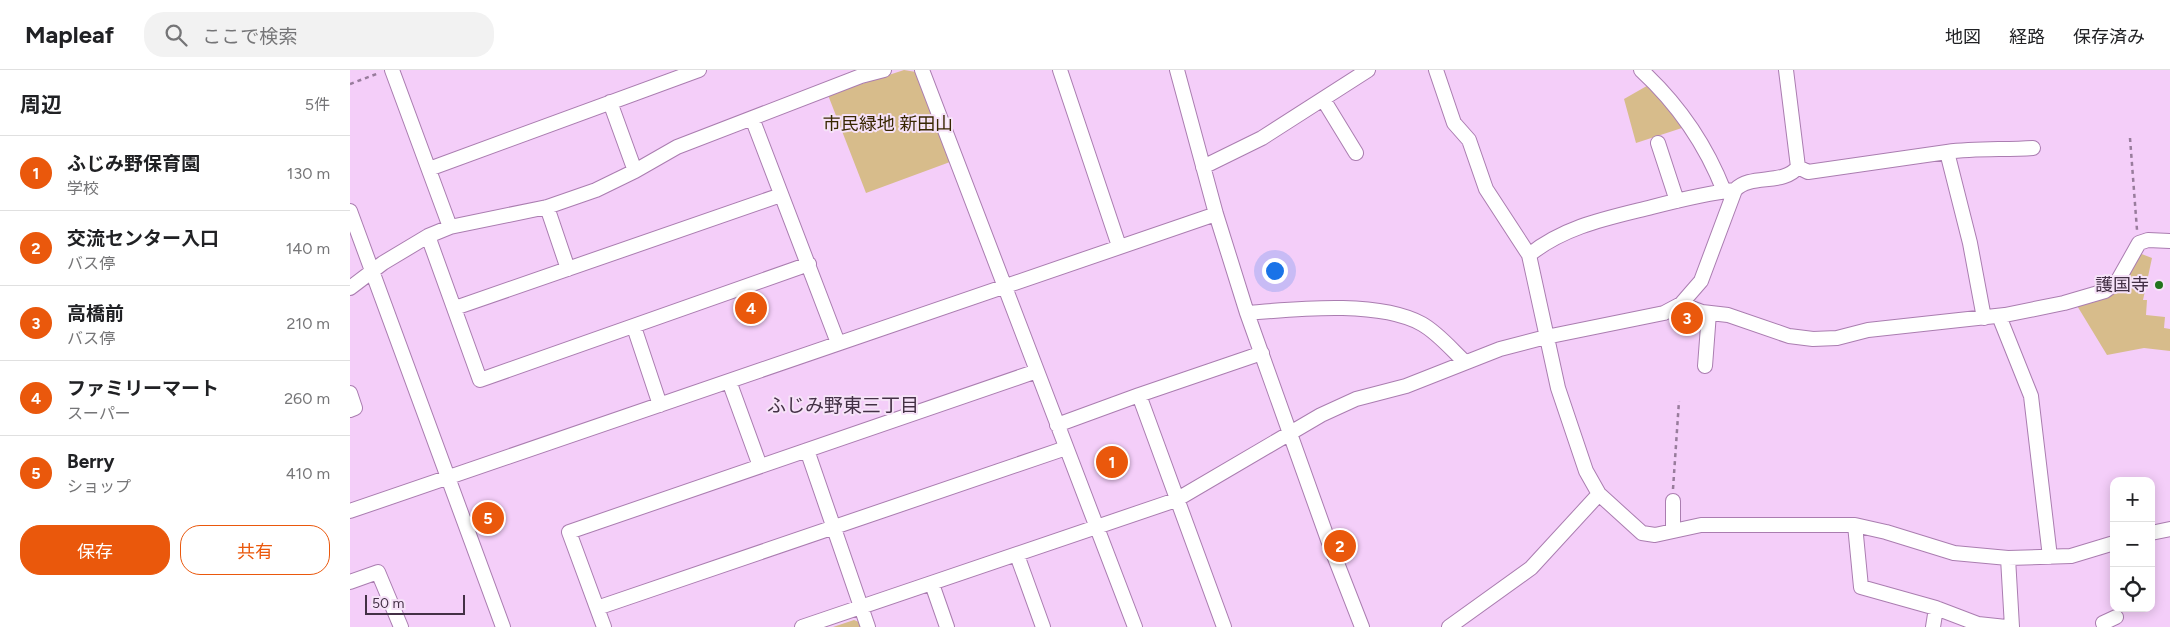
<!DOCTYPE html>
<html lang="ja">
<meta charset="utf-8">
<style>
body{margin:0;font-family:Figtree,"Noto Sans JP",sans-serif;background:#f2f2f2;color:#202124}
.controls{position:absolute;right:15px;bottom:15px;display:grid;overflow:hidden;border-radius:10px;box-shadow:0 2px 12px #0003}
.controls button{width:45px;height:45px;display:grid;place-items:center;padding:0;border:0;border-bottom:1px solid #e0e0e0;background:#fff;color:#202124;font:25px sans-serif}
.scale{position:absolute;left:15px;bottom:12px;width:100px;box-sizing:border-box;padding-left:5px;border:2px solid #433045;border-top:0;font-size:14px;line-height:18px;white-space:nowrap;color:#433045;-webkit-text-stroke:4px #f6e2f8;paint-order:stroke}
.you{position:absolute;left:924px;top:200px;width:18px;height:18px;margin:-12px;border:4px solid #fff;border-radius:50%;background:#1a73e8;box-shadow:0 0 0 8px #1a73e833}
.badge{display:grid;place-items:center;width:32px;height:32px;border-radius:50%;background:#ea580c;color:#fff;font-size:16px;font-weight:700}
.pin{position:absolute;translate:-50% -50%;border:2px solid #fff;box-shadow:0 1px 5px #0006}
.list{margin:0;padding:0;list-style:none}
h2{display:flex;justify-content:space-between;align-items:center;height:65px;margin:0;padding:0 20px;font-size:21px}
h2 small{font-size:16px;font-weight:400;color:#757577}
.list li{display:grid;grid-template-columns:32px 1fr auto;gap:15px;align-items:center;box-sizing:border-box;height:75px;padding:0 20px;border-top:1px solid #e0e0e0}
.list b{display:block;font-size:19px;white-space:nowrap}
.list p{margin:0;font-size:16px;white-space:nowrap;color:#757577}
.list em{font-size:16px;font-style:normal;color:#757577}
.actions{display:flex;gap:10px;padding:15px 20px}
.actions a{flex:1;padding:11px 0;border:1px solid #ea580c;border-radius:20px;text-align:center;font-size:18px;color:#ea580c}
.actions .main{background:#ea580c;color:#fff}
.icon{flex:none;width:28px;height:28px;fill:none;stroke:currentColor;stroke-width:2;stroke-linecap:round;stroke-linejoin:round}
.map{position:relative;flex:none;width:1820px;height:557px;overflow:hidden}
header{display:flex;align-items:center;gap:30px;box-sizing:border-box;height:70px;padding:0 25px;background:#fff;border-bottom:1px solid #e0e0e0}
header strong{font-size:24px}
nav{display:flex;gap:28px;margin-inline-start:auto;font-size:18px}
.search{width:350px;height:45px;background:#f2f2f2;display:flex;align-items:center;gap:12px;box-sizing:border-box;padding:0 18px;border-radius:20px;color:#757577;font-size:19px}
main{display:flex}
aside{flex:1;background:#fff}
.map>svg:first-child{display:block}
.green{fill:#d7bc8b}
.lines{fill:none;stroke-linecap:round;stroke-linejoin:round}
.minor-casing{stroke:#aa7db0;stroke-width:16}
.path{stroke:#987c9c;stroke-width:2.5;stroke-dasharray:4 4;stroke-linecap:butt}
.minor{stroke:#fff;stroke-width:14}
.poi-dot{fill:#21731d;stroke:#f6e2f8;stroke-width:2}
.labels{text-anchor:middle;stroke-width:4;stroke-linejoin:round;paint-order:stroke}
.park-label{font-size:18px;fill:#382701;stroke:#f6e2f8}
.poi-label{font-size:18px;fill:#433045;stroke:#f6e2f8;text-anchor:end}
.neighbourhood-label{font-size:19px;fill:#433045;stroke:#f6e2f8}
</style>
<header>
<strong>Mapleaf</strong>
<div class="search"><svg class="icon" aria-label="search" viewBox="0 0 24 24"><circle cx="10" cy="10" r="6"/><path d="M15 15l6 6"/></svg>ここで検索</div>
<nav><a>地図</a><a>経路</a><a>保存済み</a></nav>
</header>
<main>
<aside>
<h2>周辺<small>5件</small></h2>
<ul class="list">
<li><span class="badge">1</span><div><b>ふじみ野保育園</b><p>学校</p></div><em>130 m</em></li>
<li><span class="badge">2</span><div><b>交流センター入口</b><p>バス停</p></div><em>140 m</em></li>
<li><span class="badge">3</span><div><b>高橋前</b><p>バス停</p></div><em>210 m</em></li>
<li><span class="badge">4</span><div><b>ファミリーマート</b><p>スーパー</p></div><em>260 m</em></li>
<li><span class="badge">5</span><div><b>Berry</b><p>ショップ</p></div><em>410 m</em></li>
</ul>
<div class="actions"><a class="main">保存</a><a>共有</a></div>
</aside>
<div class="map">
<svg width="1820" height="557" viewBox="0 0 1820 557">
<rect width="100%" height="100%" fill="#f4cef9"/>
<path class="green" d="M554,0L566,2L600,92L516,123L478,25Z
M1302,13L1335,57L1286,73L1274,29Z
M1789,183L1802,188L1793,230H1797L1796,245L1815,247L1814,258L1820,259V281L1794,278L1757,285L1726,234L1763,222Z
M504,550L509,552L511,557H483Z"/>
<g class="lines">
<defs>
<path id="minor" d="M42,0L100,157
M572,0L785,557
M710,0L769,176
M827,0L866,144L897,243L978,470L1012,557
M1086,0L1104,53L1119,70L1136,119L1179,185L1208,318L1236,401L1249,424L1292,463L1305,465L1351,455H1505L1536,462L1604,483L1658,488L1721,486L1764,473
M1291,0C1327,33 1356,75 1374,121
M973,29L1006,83
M260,32L285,101
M402,48L488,273
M1308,73L1327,131
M1597,82C1626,78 1654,80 1683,78
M853,97L912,68L1018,0
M1448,97L1458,102L1597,82L1620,173L1634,248
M79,99L349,0
M197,137L218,199
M0,141L153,557
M78,166L130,310L459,194
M1179,185C1215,156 1258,148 1302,137C1329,130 1357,123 1385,120
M0,218L33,193L78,166L100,157L197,137L246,120L285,101L327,77L511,6L534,0
M1331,234L1352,242L1378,245L1439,266L1463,269L1487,268L1518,260L1655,245L1714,233L1755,221L1767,212L1789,173L1798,170L1820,171
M105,238L431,125
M897,243C946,239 1028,230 1072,254C1088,263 1102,280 1115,292
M1649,246L1681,326L1700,487
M284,257L310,335
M1355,296L1359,243
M379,311L410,396
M0,323L5,338L0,340
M789,325L912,283
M707,355L789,325L874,557
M457,380L518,557
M1323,431V461
M0,441L866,144
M1505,455L1511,517L1586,538L1628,554L1656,557
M1801,463L1820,459
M667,485L693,557
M1658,488L1662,557
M0,512L28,502L51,557
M582,514L597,557
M247,538L716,378
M254,557L219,462L687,301
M452,557L826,430L971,345L1006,329L1056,316L1150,279L1196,267L1314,243L1331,234L1351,211L1385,120C1401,103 1433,116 1448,97L1436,0
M1099,557L1181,498L1249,424
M1583,557L1586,538
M1755,557L1753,553L1766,547"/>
</defs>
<use href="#minor" class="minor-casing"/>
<path class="path" d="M0,14L29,3
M1780,68L1787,160
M1323,419L1329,331"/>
<use href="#minor" class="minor"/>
</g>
<circle class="poi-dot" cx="1809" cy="215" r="5"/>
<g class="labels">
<g class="park-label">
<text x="538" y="60">市民緑地 新田山</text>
</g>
<g class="poi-label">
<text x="1799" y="221">護国寺</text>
</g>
<g class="neighbourhood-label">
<text x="493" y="342">ふじみ野東三丁目</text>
</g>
</g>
</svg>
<div class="controls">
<button>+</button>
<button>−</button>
<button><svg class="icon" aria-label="locate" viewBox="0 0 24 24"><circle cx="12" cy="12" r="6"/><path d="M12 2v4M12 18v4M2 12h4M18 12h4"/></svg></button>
</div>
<div class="scale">50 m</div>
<div class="you"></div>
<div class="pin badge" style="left:762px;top:392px">1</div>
<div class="pin badge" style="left:990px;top:476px">2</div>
<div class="pin badge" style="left:1337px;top:248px">3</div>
<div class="pin badge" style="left:401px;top:238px">4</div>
<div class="pin badge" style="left:138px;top:448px">5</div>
</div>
</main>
